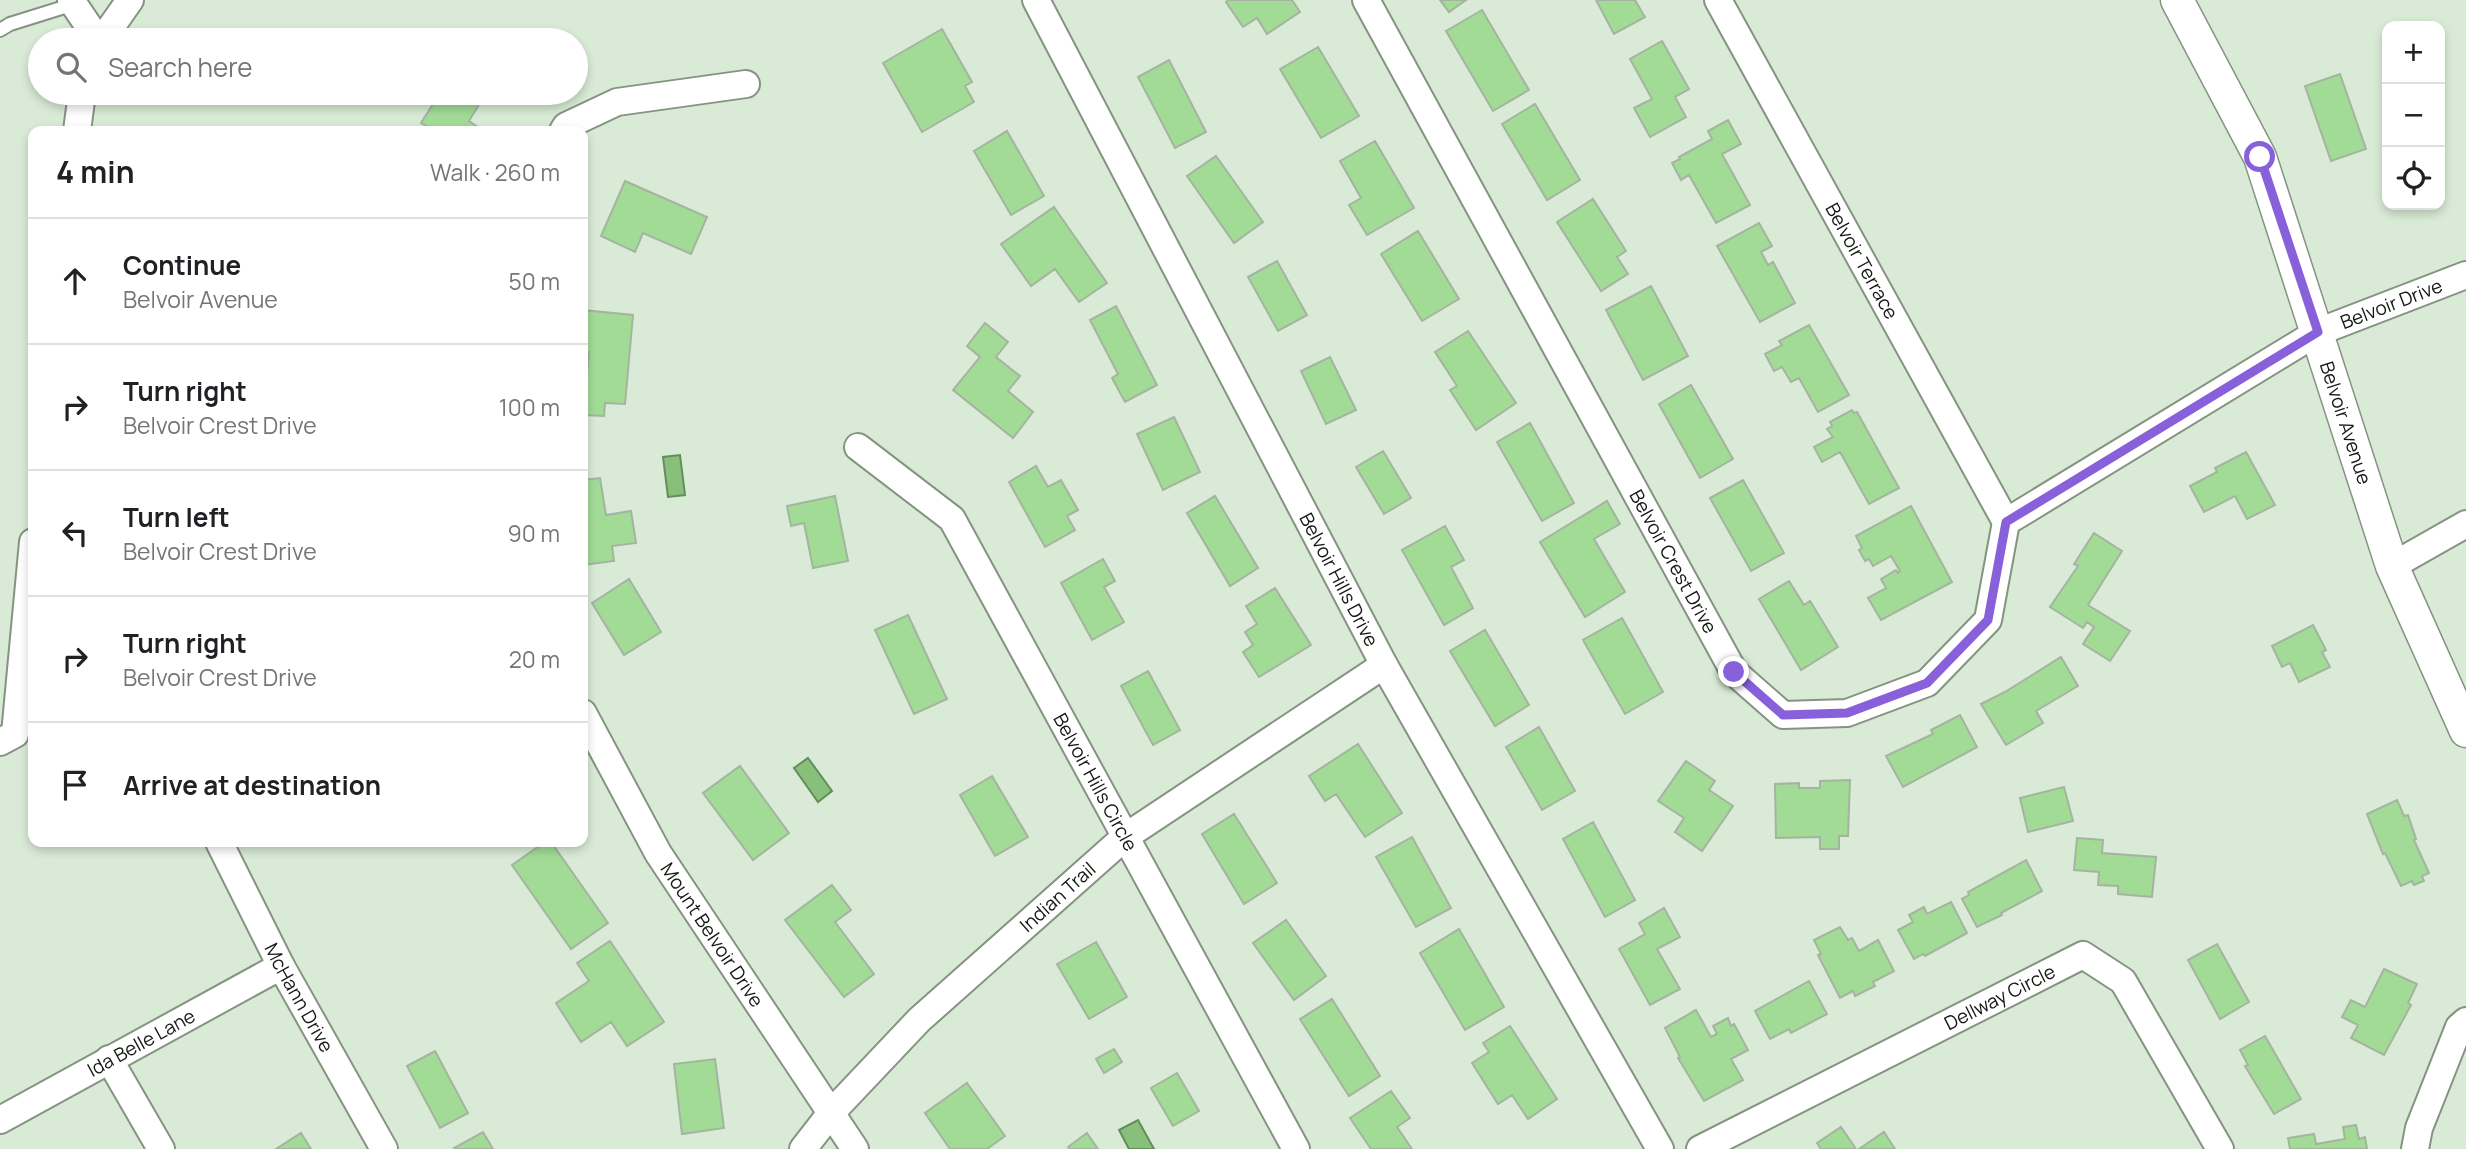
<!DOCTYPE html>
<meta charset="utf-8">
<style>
body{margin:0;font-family:Manrope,sans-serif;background:#f6f6f6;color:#202124}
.controls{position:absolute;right:21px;top:21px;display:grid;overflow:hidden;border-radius:14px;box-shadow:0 4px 10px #0003}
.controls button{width:63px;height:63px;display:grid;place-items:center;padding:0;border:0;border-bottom:2px solid #e0e0e0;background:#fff;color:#202124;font:35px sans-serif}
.stop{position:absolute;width:21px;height:21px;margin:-16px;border:5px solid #8760da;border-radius:50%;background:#fff}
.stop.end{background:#8760da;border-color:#fff;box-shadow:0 2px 7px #0008}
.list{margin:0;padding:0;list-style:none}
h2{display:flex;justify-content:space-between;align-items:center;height:91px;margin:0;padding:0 28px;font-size:30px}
h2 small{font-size:23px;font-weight:400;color:#757577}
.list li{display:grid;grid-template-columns:46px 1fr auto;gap:21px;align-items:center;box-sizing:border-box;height:126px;padding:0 28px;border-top:2px solid #e0e0e0}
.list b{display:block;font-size:26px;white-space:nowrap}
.list p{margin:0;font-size:23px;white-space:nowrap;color:#757577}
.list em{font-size:23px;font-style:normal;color:#757577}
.icon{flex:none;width:38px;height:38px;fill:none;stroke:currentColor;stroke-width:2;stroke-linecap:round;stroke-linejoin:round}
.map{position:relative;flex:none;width:2466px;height:1149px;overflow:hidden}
.search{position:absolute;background:#fff;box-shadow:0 4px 10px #0003;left:28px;top:28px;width:560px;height:77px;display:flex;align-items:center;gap:18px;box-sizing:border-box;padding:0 24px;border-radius:38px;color:#757577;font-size:26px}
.panel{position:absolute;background:#fff;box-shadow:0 4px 10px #0003;left:28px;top:126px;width:560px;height:721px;border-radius:14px}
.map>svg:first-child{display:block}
.water{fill:#87bf7b;stroke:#648d5c;stroke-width:2}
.building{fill:#a2db96;stroke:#a4b4a0;stroke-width:2}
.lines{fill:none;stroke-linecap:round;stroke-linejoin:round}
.service-casing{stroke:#849481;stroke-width:16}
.minor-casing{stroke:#849481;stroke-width:30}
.tertiary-casing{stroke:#849481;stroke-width:35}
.service{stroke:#fff;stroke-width:12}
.minor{stroke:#fff;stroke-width:26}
.tertiary{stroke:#fff;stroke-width:32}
.route{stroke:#8760da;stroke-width:9}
.labels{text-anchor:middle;stroke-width:6;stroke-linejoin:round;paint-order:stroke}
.street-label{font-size:19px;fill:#131912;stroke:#d9ebd6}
</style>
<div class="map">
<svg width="2466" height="1149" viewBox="0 0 2466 1149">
<rect width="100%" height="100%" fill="#d9ebd6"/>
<path class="water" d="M680,455L685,495L668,497L663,457Z
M808,758L832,791L818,802L794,768Z
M1138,1120L1154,1149H1129L1119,1130Z"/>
<path class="building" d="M1228,0H1292L1300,12L1267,34L1257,18L1243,27L1226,2Z
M1440,0H1466L1449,12Z
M1596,0H1635L1645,17L1614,34Z
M1482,10L1529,90L1493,111L1446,31Z
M942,29L972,82L965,86L974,102L922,132L883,63Z
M1662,41L1689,89L1675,97L1686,117L1650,137L1634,108L1652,99L1630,59Z
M1318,47L1359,116L1321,138L1280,69Z
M1169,60L1206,132L1175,148L1138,77Z
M2340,74L2366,149L2331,161L2305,86Z
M440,93H486L469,121L478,127L476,131H434L421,123Z
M1535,104L1580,180L1547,200L1502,124Z
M1728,120L1741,144L1722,154L1750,205L1716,223L1689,175L1681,180L1672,163L1680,159L1679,157L1712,139L1708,131Z
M1007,131L1044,196L1011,215L974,151Z
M1375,141L1414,208L1367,235L1349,205L1361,198L1340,161Z
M1216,156L1263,222L1234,243L1187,176Z
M625,181L707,217L691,254L643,233L635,252L601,236Z
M1593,199L1626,251L1617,257L1628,274L1601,291L1557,222Z
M1054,207L1107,283L1079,302L1055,269L1031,286L1001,244Z
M1759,223L1772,246L1761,252L1768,265L1773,262L1795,303L1760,322L1717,246Z
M1418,231L1459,299L1422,321L1381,254Z
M1277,261L1307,315L1278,331L1248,277Z
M1651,286L1688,356L1643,380L1606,310Z
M1116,306L1157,385L1125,402L1112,378L1118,374L1090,320Z
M583,310L633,315L625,404L605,403L604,416L583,415V387L586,388L589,352H583Z
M985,323L1008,342L996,357L1020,376L1008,391L1033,412L1013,438L953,390L980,357L967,346Z
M1809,325L1849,395L1818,412L1799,378L1791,382L1782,367L1774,371L1765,354L1782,345L1779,341Z
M1468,331L1516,403L1476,430L1450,390L1457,386L1435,352Z
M1330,357L1356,410L1326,424L1301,371Z
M1691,385L1733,459L1700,478L1659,404Z
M1852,410L1854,413L1857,412L1899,488L1869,504L1840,452L1822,462L1814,447L1833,437L1827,429L1832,426L1830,422Z
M1174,417L1200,472L1163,490L1137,434Z
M1530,423L1574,503L1542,521L1497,442Z
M1383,451L1411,498L1384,514L1356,467Z
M2246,452L2275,505L2247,519L2235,496L2204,512L2190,486L2217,472L2215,468Z
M1036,466L1048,487L1061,480L1078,510L1067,516L1075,530L1045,547L1009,482Z
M600,478L606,515L631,511L636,543L612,546L614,561L583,565V480Z
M1743,480L1784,553L1751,571L1710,498Z
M835,496L848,561L813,568L804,523L791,526L787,506Z
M1215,496L1258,568L1230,586L1187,513Z
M1607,501L1620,524L1594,539L1625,592L1585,617L1540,542Z
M1911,506L1952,582L1881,620L1868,598L1886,588L1881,579L1896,570L1898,573L1900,571L1891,556L1873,566L1869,559L1865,561L1859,550L1862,548L1856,536Z
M1445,526L1464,560L1451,567L1473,608L1444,625L1402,550Z
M2094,533L2122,551L2088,605L2130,631L2110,661L2083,644L2094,627L2087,622L2083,628L2050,607L2078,566L2074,564Z
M1103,559L1115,581L1104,587L1124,622L1092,640L1061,583Z
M629,579L661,632L624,655L592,603Z
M1789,581L1804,605L1810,601L1838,647L1801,670L1759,599Z
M1275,588L1311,645L1259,677L1243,652L1253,645L1245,632L1257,624L1246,606Z
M908,615L947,699L914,714L875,630Z
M1622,618L1663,692L1625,714L1583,640Z
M2313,625L2326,650L2322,652L2330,667L2299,682L2290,663L2282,667L2272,646Z
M1485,630L1529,705L1495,726L1450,651Z
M2061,657L2078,686L2036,711L2043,723L2006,745L1981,704L2005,692Z
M1148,671L1180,730L1153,745L1121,686Z
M1960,715L1977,747L1903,787L1886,756L1933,734L1931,730Z
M1539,727L1575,791L1542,810L1506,747Z
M1358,744L1402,813L1365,837L1336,794L1325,801L1309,776Z
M1686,761L1715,781L1709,790L1733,806L1702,851L1675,832L1684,818L1658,801Z
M740,766L789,833L753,860L703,793Z
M992,776L1028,837L995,856L960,795Z
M1850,780L1848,836H1839V849H1820V837L1776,838L1775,784L1799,783V788H1820V781Z
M2064,787L2073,821L2028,832L2020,798Z
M2397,800L2404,816L2408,815L2416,839L2414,840L2429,873L2422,876L2424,881L2414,885L2412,881L2401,886L2385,853L2383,854L2367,814Z
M1234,814L1277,883L1244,904L1202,834Z
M1593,822L1635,900L1605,917L1563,839Z
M1412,837L1451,908L1416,927L1376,857Z
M2077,838L2103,840L2102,853L2156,857L2152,897L2118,894V886L2098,885L2099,872L2074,870Z
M545,842H551L608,923L571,949L512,865Z
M2026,860L2042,891L2001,913L2002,915L1977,927L1962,899L1969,895L1968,892Z
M832,885L851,910L835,922L874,974L844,997L785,920Z
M1951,902L1967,933L1925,956L1923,954L1914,959L1898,930L1913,922L1909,915L1924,907L1927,914Z
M1664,908L1680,937L1657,949L1680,989L1650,1005L1619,949L1645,934L1639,923Z
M1286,920L1326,976L1294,1000L1253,943Z
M1840,927L1848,940L1852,938L1859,951L1878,940L1894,971L1873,982L1875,986L1855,996L1853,991L1840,998L1818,955L1821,954L1814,940Z
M1459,929L1504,1007L1465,1030L1420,953Z
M610,941L664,1022L627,1046L611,1022L581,1042L556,1003L589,981L577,963Z
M1096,942L1127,997L1089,1019L1057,964Z
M2217,944L2249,1002L2220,1019L2188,960Z
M2384,969L2417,984L2408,1003L2411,1005L2384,1055L2351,1038L2358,1025L2342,1017L2351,1000L2365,1007Z
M1809,981L1827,1014L1791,1033L1789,1029L1770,1039L1755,1011Z
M1332,999L1380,1076L1349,1096L1300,1019Z
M1696,1010L1711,1037L1717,1034L1713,1026L1728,1018L1731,1026L1734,1024L1748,1050L1731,1059L1743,1080L1704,1101L1678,1058L1680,1057L1665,1028Z
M1510,1026L1557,1099L1528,1119L1512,1095L1498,1104L1472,1063L1489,1052L1483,1043Z
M2265,1036L2301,1099L2274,1114L2245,1066L2248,1065L2240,1050Z
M1114,1049L1122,1062L1104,1073L1096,1059Z
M435,1051L468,1113L440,1128L407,1066Z
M715,1059L724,1128L682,1134L674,1064Z
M1177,1073L1199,1111L1173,1126L1151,1088Z
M967,1083L1005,1136L987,1149H950L925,1113Z
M1391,1091L1410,1118L1397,1127L1412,1149H1371L1350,1118Z
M2356,1125L2359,1139L2365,1137L2367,1149H2290L2288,1138L2314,1134L2316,1144L2345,1139L2343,1127Z
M1841,1127L1856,1149H1821L1817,1143Z
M483,1132L493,1149H455L454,1148Z
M1884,1132L1895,1149H1859Z
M301,1133L311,1149H276Z
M1087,1133L1098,1149H1070L1068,1147Z"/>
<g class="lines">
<defs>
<path id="service" d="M0,30L10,24L74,4"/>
<g id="minor">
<path d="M71,0L98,40"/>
<path id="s1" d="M1036,0L1384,665L1660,1149"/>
<path id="s2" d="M1366,0L1734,672L1783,715L1847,713L1927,683L1988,620L2006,522L2318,332L2466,275"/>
<path id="s3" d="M1718,0L2006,522"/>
<path d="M102,40L130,0"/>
<path d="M77,131L82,93"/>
<path d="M563,131L566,126L617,102L746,84"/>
<path id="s4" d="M858,447L952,519L1296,1149"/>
<path d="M2392,566L2466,524"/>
<path id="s5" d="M583,713L658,853L855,1149"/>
<path d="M0,742L15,734L33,542"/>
<path id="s6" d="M219,842L281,966L384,1149"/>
<path d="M109,1059L161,1149"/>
<path id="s7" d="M0,1120L281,966"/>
<path id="s8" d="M803,1149L831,1113L919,1020L1125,837L1384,665"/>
<path id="s9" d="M1700,1149L2083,955L2123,981L2220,1149"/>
<path d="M2415,1149L2419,1128L2459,1027L2466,1021"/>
</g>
<g id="tertiary">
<path id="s10" d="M2177,0L2260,157L2392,566L2466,731"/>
</g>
</defs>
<use href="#service" class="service-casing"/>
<use href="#minor" class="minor-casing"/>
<use href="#tertiary" class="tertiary-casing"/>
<use href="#service" class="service"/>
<use href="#minor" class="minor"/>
<use href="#tertiary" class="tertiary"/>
</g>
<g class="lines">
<path class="route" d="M1734,672L1783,715L1847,713L1927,683L1988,620L2006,522L2318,332L2260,157"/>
</g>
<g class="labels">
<g class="street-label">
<text dy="7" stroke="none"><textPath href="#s3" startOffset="298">Belvoir Terrace</textPath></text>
<text dy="7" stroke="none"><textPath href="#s2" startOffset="1612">Belvoir Drive</textPath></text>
<text dy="7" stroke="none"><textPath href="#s10" startOffset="457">Belvoir Avenue</textPath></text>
<text dy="7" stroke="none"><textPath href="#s2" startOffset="640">Belvoir Crest Drive</textPath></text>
<text dy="7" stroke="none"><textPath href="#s1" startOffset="654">Belvoir Hills Drive</textPath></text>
<text dy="7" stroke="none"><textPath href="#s4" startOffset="418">Belvoir Hills Circle</textPath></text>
<text dy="7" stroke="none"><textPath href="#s8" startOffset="359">Indian Trail</textPath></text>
<text dy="7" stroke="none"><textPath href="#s5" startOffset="257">Mount Belvoir Drive</textPath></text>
<text dy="7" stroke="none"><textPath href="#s6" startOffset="175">McHann Drive</textPath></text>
<text dy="7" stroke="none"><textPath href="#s9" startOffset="336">Dellway Circle</textPath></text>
<text dy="7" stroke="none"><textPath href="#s7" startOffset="161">Ida Belle Lane</textPath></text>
</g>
</g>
</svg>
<div class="controls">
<button>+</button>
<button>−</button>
<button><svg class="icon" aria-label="locate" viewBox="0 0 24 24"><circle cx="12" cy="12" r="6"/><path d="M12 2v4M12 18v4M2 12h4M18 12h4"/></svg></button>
</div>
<div class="stop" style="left:2260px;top:157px"></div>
<div class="stop end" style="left:1734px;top:672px"></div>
<div class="search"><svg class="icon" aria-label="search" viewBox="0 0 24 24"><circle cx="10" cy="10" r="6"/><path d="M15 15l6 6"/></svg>Search here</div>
<section class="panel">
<h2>4 min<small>Walk · 260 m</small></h2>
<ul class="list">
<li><svg class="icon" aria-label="ahead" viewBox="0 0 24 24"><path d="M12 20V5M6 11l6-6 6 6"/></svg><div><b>Continue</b><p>Belvoir Avenue</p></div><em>50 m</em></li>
<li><svg class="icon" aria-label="right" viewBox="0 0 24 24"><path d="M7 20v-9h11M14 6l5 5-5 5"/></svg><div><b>Turn right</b><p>Belvoir Crest Drive</p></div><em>100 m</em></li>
<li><svg class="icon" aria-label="left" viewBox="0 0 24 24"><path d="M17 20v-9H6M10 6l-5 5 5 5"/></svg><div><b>Turn left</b><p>Belvoir Crest Drive</p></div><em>90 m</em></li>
<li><svg class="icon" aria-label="right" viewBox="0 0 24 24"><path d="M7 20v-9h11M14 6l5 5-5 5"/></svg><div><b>Turn right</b><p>Belvoir Crest Drive</p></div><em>20 m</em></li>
<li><svg class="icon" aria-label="arrive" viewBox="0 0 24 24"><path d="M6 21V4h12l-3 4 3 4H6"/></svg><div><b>Arrive at destination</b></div></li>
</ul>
</section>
</div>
